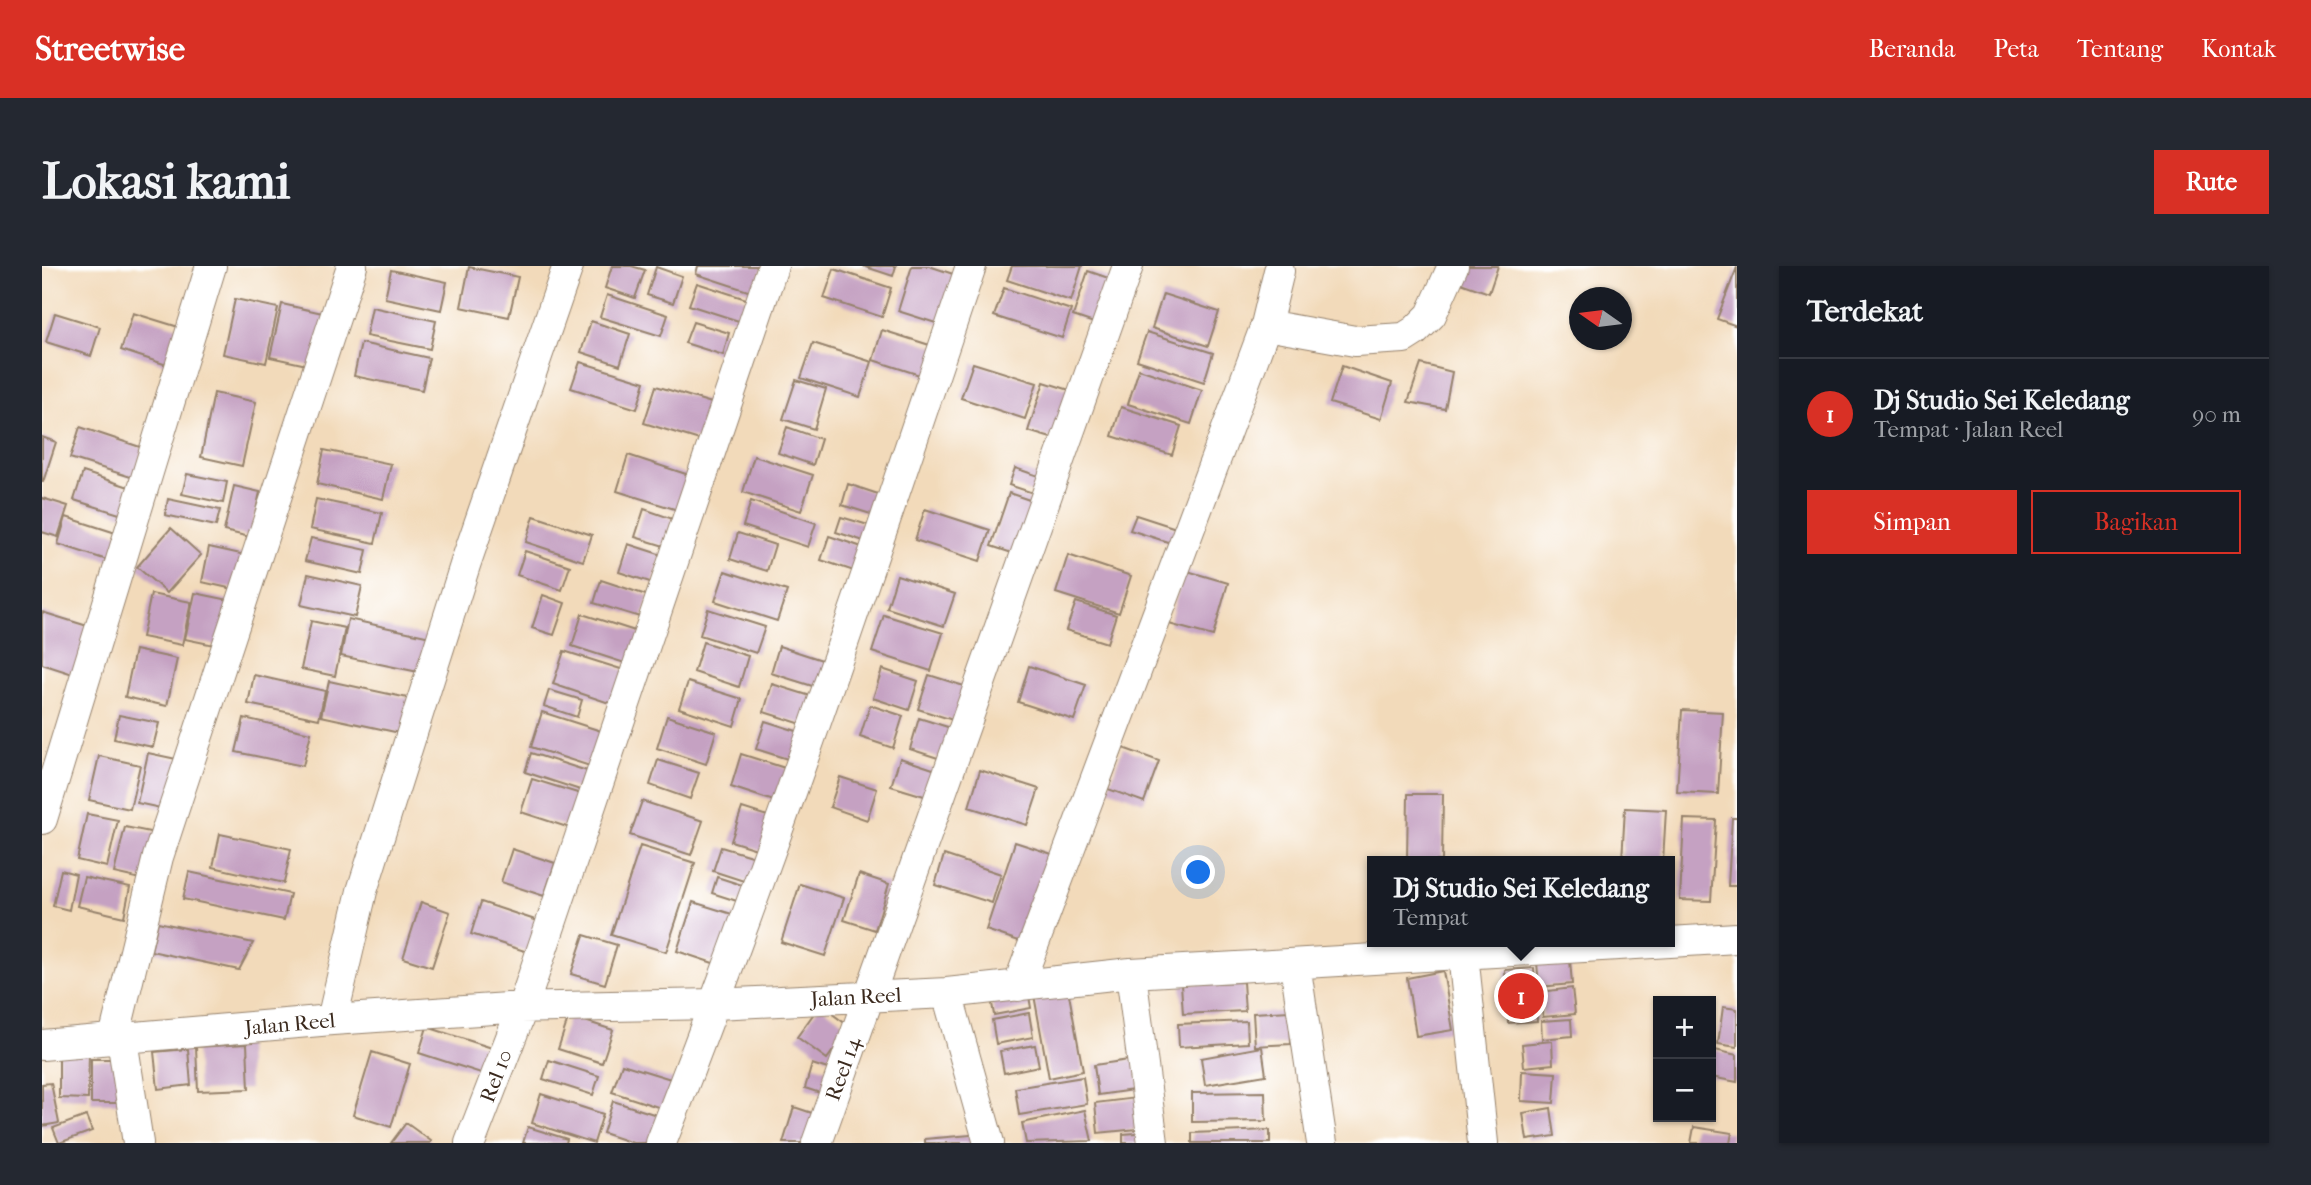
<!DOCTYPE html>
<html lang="id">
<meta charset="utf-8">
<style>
body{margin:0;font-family:"IM FELL French Canon",serif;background:#242831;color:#f1f3f6}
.controls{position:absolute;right:21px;bottom:21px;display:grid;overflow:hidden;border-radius:0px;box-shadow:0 2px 5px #0004}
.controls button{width:63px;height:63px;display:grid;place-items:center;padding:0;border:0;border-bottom:2px solid #363941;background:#171b24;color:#f1f3f6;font:35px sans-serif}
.compass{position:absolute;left:1527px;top:21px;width:63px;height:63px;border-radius:50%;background:#171b24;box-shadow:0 2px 5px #0004;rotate:284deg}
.you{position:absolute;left:1157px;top:607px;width:24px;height:24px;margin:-18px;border:5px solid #fff;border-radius:50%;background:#1a73e8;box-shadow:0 0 0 10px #1a73e833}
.badge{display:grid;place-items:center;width:46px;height:46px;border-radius:50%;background:#d93025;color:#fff;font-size:23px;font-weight:700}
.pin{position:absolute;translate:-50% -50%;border:4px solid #fff;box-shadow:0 2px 7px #0006}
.popup{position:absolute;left:1325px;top:590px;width:308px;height:91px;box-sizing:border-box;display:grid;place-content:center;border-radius:0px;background:#171b24;filter:drop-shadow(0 2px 5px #0005);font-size:23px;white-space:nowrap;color:#9ea1a6}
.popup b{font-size:26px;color:#f1f3f6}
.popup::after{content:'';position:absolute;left:50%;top:100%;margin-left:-14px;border:14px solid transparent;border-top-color:#171b24}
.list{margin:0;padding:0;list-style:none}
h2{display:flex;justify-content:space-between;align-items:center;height:91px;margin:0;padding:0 28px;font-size:30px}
h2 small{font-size:23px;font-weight:400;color:#9ea1a6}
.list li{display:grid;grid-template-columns:46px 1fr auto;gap:21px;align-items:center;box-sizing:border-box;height:112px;padding:0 28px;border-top:2px solid #363941}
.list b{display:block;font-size:26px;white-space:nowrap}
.list p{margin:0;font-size:23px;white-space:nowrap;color:#9ea1a6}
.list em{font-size:23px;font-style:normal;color:#9ea1a6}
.actions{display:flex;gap:14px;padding:21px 28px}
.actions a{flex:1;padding:16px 0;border:2px solid #d93025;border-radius:0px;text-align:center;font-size:24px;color:#d93025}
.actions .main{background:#d93025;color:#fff}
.map{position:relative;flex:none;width:1695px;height:877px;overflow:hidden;border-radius:0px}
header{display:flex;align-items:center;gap:42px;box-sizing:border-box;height:98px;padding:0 35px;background:#d93025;color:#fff}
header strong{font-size:33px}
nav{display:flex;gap:38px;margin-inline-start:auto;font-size:24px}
.intro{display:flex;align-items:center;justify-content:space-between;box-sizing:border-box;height:168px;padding:0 42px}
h1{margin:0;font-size:49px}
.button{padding:18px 32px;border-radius:0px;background:#d93025;color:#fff;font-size:24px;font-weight:700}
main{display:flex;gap:42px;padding:0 42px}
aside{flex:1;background:#171b24;border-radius:0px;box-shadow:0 2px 5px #0004}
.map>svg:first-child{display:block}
.building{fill:#c5a1c2}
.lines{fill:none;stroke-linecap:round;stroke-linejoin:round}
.minor-casing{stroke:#96826c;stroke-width:32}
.minor{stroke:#fff;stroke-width:30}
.labels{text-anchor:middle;stroke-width:5;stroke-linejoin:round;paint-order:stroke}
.street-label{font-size:21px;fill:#3b2a1e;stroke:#fff}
</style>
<header>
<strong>Streetwise</strong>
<nav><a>Beranda</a><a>Peta</a><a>Tentang</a><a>Kontak</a></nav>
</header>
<div class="intro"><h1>Lokasi kami</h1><a class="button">Rute</a></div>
<main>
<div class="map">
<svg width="1695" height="877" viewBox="0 0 1695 877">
<rect width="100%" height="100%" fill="#fff"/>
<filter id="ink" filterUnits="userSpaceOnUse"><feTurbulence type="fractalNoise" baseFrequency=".0143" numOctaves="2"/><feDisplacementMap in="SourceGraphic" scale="14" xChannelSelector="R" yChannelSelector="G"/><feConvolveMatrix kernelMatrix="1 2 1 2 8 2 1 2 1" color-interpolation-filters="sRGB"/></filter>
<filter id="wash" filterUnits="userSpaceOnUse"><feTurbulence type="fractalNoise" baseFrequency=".00686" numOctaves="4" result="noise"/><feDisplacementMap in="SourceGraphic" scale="28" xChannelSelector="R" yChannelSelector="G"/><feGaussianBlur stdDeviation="1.57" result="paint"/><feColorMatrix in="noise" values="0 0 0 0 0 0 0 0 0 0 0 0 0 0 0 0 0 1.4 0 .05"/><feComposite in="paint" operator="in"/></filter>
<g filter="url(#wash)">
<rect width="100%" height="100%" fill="#f2daba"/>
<g id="blocks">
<path class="building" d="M570,0H589L603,4L593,32L563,22Z
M656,0H721L712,27L654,8Z
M821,0H854L851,10Z
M870,0H887L917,10L900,59L856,45Z
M970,0H1040L1029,35L965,14Z
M1415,0H1456L1447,27L1410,14Z
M427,1L476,11L467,51L419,41Z
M614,1L640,10L631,37L605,29Z
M1695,1V60L1675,53Z
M792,3L849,22L840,51L782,32Z
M349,4L405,16L399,44L343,32Z
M1046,5L1075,15L1061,60L1031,50Z
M655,17L710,35L703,57L647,39Z
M962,22L1029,44L1020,72L952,50Z
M1121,28L1177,46L1166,80L1110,62Z
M565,29L626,49L619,70L558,51Z
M193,33L236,42L224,97L181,88Z
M240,38L285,48L274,101L228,91Z
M330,41L394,55L388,83L324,70Z
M13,47L58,61L49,90L4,76Z
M91,47L143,63L131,101L79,84Z
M549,55L588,68L578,99L539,86Z
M651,56L687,67L681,89L643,77Z
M840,64L897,82L887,112L831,94Z
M1105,66L1171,87L1162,116L1095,94Z
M319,77L387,92L380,124L312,110Z
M771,77L830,96L818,131L759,112Z
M538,96L603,116L595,143L529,122Z
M931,97L995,117L983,153L919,132Z
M1379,98L1410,106L1403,143L1366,136Z
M1300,100L1350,117L1339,153L1288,137Z
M1097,103L1160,124L1149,158L1086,138Z
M754,114L784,123L772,163L741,153Z
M1002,116L1034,126L1019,175L986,165Z
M614,120L676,139L664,176L602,157Z
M172,127L214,136L200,200L159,191Z
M1079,141L1139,160L1130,189L1070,170Z
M38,161L101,182L92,212L28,192Z
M745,161L779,173L771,199L736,187Z
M0,171L14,176L1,216H0Z
M282,184L349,198L341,233L275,218Z
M586,189L653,211L642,246L575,225Z
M712,190L771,209L759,245L701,226Z
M973,202L1002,212L997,229L967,219Z
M41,206L93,223L84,250L32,234Z
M145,208L185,216L181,237L140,228Z
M806,218L839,229L832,249L800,239Z
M192,220L218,226L208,271L182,265Z
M967,227L996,237L979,290L949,280Z
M0,232L26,240L16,271L0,266Z
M126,233L178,244L174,260L123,249Z
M274,233L340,247L333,277L268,263Z
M709,235L774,257L766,281L701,260Z
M602,243L631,253L622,280L593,271Z
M883,243L948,264L938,295L873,274Z
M1094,249L1137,263L1132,278L1088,264Z
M492,250L550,269L541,295L484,276Z
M24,251L80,269L71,296L16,278Z
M799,251L833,261L828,277L794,266Z
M129,262L159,289L125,327L95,301Z
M696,267L733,279L725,305L688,293Z
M787,270L823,282L815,306L779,294Z
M269,272L325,284L320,308L263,295Z
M586,278L620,289L611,317L577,306Z
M167,281L208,290L200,325L160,316Z
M483,285L528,300L520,324L475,309Z
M1026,289L1089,310L1077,347L1014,327Z
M1142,304L1186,317L1171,370L1127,358Z
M683,305L745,325L735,355L673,335Z
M266,308L320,320L313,351L259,339Z
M855,309L913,328L902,360L845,342Z
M559,314L607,330L601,352L552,337Z
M153,327L192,335L182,381L143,373Z
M109,328L149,336L140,379L100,371Z
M501,329L523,337L512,369L490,362Z
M1034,336L1074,349L1065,377L1024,364Z
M666,343L723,361L714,387L658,369Z
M0,346L55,363L40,411L0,398Z
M540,348L599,367L589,399L530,380Z
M842,349L901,367L889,405L830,386Z
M306,353L393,372L386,408L299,390Z
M269,355L303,362L293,410L259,403Z
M661,376L706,390L697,421L652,406Z
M737,380L789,397L780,423L729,407Z
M93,384L135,393L125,440L83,431Z
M522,385L588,406L576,440L511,418Z
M987,400L1044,419L1032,454L976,436Z
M840,403L876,415L867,444L831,432Z
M212,409L283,425L277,453L206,438Z
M887,409L925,421L914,455L876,443Z
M287,415L375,434L367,469L279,450Z
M646,416L700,433L692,460L637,442Z
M730,418L775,432L766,460L722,446Z
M507,424L540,434L535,451L502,440Z
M828,439L861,450L851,482L818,471Z
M1640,444L1681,446L1676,528L1635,526Z
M500,446L562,466L551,501L489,481Z
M77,449L117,457L111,481L72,473Z
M625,450L674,466L664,498L615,482Z
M202,452L269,467L261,500L194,486Z
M877,452L912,463L902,494L868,483Z
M723,455L764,468L755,496L714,483Z
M1081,482L1117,495L1102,536L1066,523Z
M106,487L139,494L128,544L95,537Z
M489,487L545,505L538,524L483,506Z
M699,488L749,504L738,537L689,521Z
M57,490L98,499L88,543L47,534Z
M858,492L900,506L892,533L849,520Z
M616,494L657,507L648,533L608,519Z
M938,504L997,523L985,559L927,541Z
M798,511L835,523L825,554L788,541Z
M490,513L542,529L531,563L479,546Z
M1366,528H1401L1400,595H1365Z
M600,535L661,555L649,589L588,569Z
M700,542L735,553L724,586L689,575Z
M1583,542L1624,544L1621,595H1580Z
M45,548L76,554L65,601L35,594Z
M1690,552H1695V620H1686Z
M1642,553L1674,554L1669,635L1638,634Z
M83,561L113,567L103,614L72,607Z
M178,568L249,583L242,617L171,601Z
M973,576L1013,589L983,677L944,664Z
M598,580L653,597L624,686L569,669Z
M679,581L719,593L711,618L671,605Z
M470,583L513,597L502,630L459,616Z
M902,589L959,608L950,637L893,619Z
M19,604L34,608L27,644L11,640Z
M147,606L248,628L242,654L141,633Z
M817,608L847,618L833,664L802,654Z
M42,611L88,621L82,651L35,640Z
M675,611L706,621L701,637L670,627Z
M758,618L802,632L783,690L739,676Z
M379,636L408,646L390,701L361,692Z
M439,636L499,656L489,687L429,668Z
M651,636L693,649L677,699L635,685Z
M116,656L211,677L197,704L109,685Z
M542,669L575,679L563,718L529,708Z
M1528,694L1530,718L1497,721L1495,696Z
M1492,702L1495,755L1466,757L1463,704Z
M1401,705L1411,764L1374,770L1365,712Z
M1201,716L1203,745L1141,748L1139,718Z
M1530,722L1533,748L1501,751L1498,726Z
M1026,723L1041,805L1007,812L992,729Z
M986,724L989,742L952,749L949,732Z
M778,739L808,761L785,793L755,771Z
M1681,741L1695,743V781L1676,778Z
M1248,745L1249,778L1213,780L1211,747Z
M987,747L991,771L954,778L950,754Z
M527,750L571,764L560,797L516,783Z
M1529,753L1530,770L1500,773L1499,755Z
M1205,755L1206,777L1137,781L1136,758Z
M385,761L450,782L442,808L377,787Z
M1510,775L1511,798L1482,801L1480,778Z
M205,778L207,823L156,825L154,781Z
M993,779L997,800L962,807L958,785Z
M1220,781L1224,809L1163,819L1159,792Z
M146,783L149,819L116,823L112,786Z
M1673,784L1695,789V816L1669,811Z
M17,786H47L46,833L17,832Z
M330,786L368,798L349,861L311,849Z
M49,793H79V837H49Z
M1094,793L1098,823L1056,829L1052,799Z
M507,794L557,810L551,829L501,813Z
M580,798L632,814L622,843L570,826Z
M770,798L795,806L787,830L763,822Z
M1480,805L1514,807L1512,837L1479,835Z
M1041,811L1045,838L977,849L973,822Z
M9,817L17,857L0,860V818Z
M1223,826L1224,855L1150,856V827Z
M499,828L561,848L552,877L490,857Z
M1102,831L1105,862L1056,867L1053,837Z
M571,835L624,852L616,877H591L561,867Z
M752,841L776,849L767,877H741Z
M1509,842L1513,870L1485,874L1481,847Z
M1043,844L1050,875L984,877L980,857Z
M44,850L50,865L17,877L11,862Z
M364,857L389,875L388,877H349Z
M486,861L525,873L524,877H481Z
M1652,861L1690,867L1688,877H1649Z
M1228,864V877H1150V867Z
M1107,866L1108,877H1081V868Z
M940,868V877H883V873Z"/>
</g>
</g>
<g filter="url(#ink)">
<use href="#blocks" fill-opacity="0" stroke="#96826c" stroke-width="2"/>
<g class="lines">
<defs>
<path id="minor" d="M1224,59L1313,75L1362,72L1373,65L1389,49L1411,0
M0,553L169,0
M1628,676L1695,672
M1421,688L1441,877
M1253,698L1280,877
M1089,707L1111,877
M976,720L1224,59L1237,5
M905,727L947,877
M290,754L320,625L424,296L526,0
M72,772L116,591L310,0
M80,773L96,877
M0,779L290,754L466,742L673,738L905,727L1089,707L1628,676
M428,877L480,743L731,0
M619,877C732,588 830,294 929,0
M775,877L1086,0"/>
</defs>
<use href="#minor" class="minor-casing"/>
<use href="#minor" class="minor"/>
</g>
</g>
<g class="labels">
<g class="street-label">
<text transform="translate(814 731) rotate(-3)" y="7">Jalan Reel</text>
<text transform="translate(248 758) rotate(-5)" y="7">Jalan Reel</text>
<text transform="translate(801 803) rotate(-70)" y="7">Reel 14</text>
<text transform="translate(454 810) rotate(-69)" y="7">Rel 10</text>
</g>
</g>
</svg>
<div class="controls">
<button>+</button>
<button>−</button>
</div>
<svg class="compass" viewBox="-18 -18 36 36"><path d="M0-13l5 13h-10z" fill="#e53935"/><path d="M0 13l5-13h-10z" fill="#9ea1a6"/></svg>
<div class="you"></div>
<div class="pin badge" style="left:1479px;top:730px">1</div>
<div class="popup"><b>Dj Studio Sei Keledang</b>Tempat</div>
</div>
<aside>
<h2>Terdekat<small></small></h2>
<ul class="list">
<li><span class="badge">1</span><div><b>Dj Studio Sei Keledang</b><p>Tempat · Jalan Reel</p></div><em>90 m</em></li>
</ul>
<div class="actions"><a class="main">Simpan</a><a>Bagikan</a></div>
</aside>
</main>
